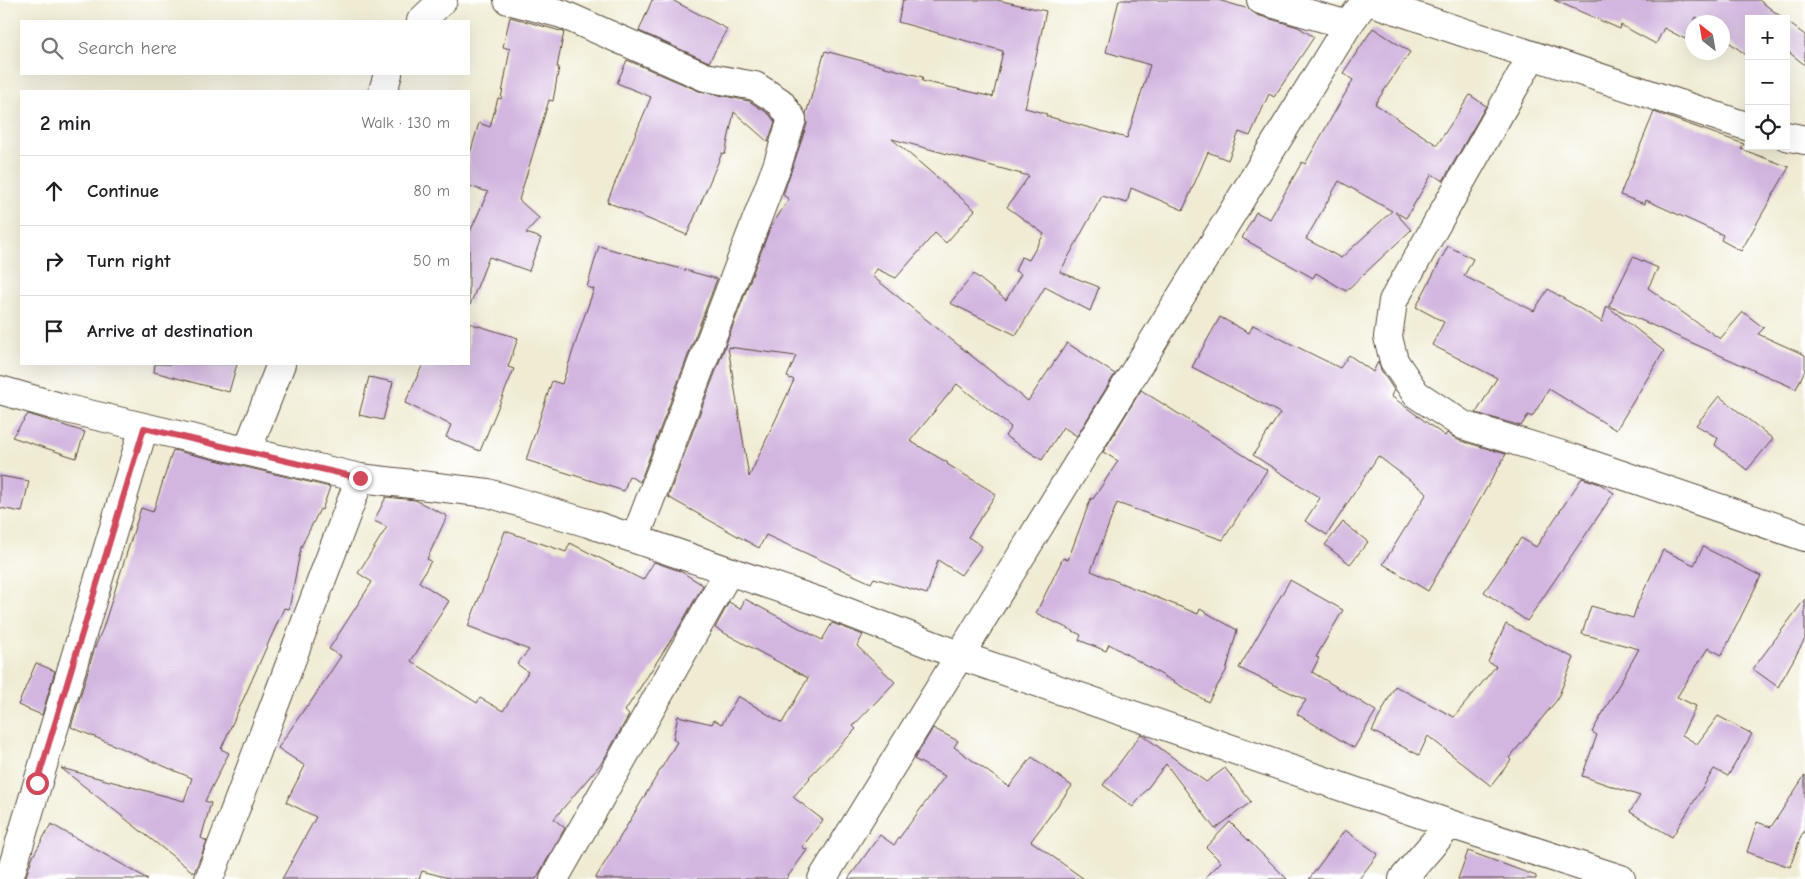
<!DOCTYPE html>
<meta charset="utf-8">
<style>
body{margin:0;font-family:"Comic Neue",sans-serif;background:#f2f2f2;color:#202124}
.controls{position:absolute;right:15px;top:15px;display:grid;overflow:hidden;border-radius:0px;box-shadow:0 5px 20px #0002}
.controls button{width:45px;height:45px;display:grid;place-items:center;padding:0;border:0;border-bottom:1px solid #e0e0e0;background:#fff;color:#202124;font:25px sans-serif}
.compass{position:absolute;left:1685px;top:15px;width:45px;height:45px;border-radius:50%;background:#fff;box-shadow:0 5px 20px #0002;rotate:329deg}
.stop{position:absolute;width:15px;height:15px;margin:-11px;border:4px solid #d1495b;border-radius:50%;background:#fff}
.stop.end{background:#d1495b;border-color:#fff;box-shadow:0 1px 5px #0008}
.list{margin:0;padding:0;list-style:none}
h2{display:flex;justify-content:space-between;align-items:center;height:65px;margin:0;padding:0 20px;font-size:21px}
h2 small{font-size:16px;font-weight:400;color:#757577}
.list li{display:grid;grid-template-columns:32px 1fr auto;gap:15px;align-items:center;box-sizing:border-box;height:70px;padding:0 20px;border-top:1px solid #e0e0e0}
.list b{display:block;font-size:19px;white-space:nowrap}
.list em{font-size:16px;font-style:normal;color:#757577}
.icon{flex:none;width:28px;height:28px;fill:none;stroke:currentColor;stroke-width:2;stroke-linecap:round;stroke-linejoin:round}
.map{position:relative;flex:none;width:1805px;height:879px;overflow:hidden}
.search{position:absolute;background:#fff;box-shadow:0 5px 20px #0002;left:20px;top:20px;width:450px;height:55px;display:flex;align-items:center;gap:12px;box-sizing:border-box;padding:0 18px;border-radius:0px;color:#757577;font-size:19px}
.panel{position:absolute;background:#fff;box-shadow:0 5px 20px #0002;left:20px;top:90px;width:450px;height:275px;border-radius:0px}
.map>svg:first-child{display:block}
.building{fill:#d2b6df;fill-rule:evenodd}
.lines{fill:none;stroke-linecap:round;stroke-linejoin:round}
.minor-casing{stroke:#564739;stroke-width:30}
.minor{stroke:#fff;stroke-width:28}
.route{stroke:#d1495b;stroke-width:6}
</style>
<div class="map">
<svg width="1805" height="879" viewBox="0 0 1805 879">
<rect width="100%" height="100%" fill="#fff"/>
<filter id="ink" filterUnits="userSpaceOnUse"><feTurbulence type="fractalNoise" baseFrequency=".02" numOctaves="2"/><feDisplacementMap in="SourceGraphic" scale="10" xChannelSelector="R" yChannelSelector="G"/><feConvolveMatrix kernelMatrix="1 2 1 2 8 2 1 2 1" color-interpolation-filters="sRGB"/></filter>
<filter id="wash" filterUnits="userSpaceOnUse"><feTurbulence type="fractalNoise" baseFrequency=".0096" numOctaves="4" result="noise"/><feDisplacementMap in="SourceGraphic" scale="20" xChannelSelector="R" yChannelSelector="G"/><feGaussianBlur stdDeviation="1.12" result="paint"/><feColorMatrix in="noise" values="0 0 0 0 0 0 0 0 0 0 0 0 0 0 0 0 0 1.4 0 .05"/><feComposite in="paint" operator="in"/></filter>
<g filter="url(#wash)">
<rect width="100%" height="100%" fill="#f0ecd4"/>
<g id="blocks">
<path class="building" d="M652,0H672L727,29L709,62L639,31Z
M903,0H997L1046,11L1025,108L1047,114L1046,116L1127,138L1150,65L1106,52L1119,0H1218L1249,9L1257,15L1298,27L1314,37L1274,97L1269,94L1250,136L1239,132L1228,160L1208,152L1183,210L1131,188L1127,203L1102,196L1060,272L1099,287L1090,311L1045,287L1016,335L950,303L974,274L1006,300L1021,274L1015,271L1021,257L1029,260L1044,234L1007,207L1029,176L892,139L975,210L946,243L935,233L896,278L877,269L872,276L1028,401L1067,343L1115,374L1077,436L1063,427L1042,460L1005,436L1011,427L957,384L910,441L948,463L947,464L996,494L968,537L982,546L961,575L938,560L927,594L874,578L871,583L766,535L759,548L668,497L770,228L789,199L783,195L807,124L806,114L825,51L923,77L922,81L993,97L1003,51L898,22ZM728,347L796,356L787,377L794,380L749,477Z
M1554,0H1759L1784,19H1749V57L1722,37V22H1704L1696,17L1685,39L1664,28L1656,44L1621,25L1620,29Z
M510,17L564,32L557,67H559L553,101L549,100L519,200L539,218L526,233L541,238L529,271L489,257L470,305H469V234L488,192L469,186V157L479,123L490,127L498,98L501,99L510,49L503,47Z
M1786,21L1805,35V65L1786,50Z
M1373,28L1410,52L1375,104L1437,145L1470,95L1486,106L1443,181L1432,174L1406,218L1395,212L1411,230L1346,291L1316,273L1313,278L1242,238L1256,212L1270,219L1302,162L1305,164L1353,80L1343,73ZM1339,181L1392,211L1341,258L1306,239Z
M627,60L699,91L749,101L769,114L775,122L768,142L734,112L725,154L722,153L687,235L607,202L651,97L617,83Z
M1654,112L1744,144L1741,149L1789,167L1741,251L1721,240L1723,235L1646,200L1645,204L1620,195Z
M599,246L717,279L640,482L629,476L624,491L526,460L552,381L562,384L583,320L594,289L587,287Z
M1448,246L1473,259L1464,276L1534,311L1548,289L1602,322L1607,306L1664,351L1616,430L1549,389L1532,417L1528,415L1521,426L1476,413L1497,378L1432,345L1444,322L1416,307Z
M1633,257L1658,268L1648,288L1720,339L1743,312L1764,328L1758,334L1805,355V370L1796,389L1609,306Z
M1220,317L1249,333L1253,325L1340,368L1349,355L1373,372L1378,362L1381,370L1394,390L1391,396L1445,436L1447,433L1458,440L1506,454L1428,591L1383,564L1427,493L1378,456L1327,535L1305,521L1320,498L1253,455L1280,413L1192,367Z
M469,323L518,338L508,367L514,369L480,451L446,437L451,425L405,403L423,364H469Z
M155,364H237L229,392L154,372Z
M369,377L393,382L383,420L359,415Z
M1141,390L1267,470L1223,540L1117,503L1091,571L1198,614L1200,609L1237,630L1226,671L1208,702L1109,644L1106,651L1079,640L1081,635L1036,613L1063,558L1068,560L1091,498L1093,499L1118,461L1103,452Z
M1719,396L1773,439L1747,470L1715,445L1718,438L1696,425Z
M28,414L85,432L76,458L12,437Z
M173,450L330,487L322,510L320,509L301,547L289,609L284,608L221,749L229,753L205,801L211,803L201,838L207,841L194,873L61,768L184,801L192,778L71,727L95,647L103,628L141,508L153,512Z
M0,476L29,481L22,512L0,508Z
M1582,478L1600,484L1614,493L1527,621L1484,592L1521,538L1536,547Z
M386,497L415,500L447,516L427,559L431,561L419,582L449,601L411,661L477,703L480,698L503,711L528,672L517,664L529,650L468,626L485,583H486L505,531L566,552L570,543L643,580L654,562L680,571L703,585L678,629L625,711L629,715L603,761L554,819L565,828L536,879H452L422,871L419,879H282L316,817L286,802L305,766L278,748L307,705L308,706L341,656L329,649L372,582L358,573L387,527L374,521Z
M1343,522L1368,542L1350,564L1325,545Z
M1703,547L1761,576L1722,655L1708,648L1677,697L1696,706L1682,735L1697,744L1718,716L1752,734L1728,776L1714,769L1672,837L1630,812L1640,796L1582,776L1597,735L1592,732L1639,649L1582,634L1591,606L1633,618L1638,603L1663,550L1694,565Z
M1290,580L1343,610L1316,657L1319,658L1312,672L1376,711L1354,748L1297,714L1306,700L1239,668Z
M745,599L822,640L832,623L863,635L857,646L895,682L853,726L856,729L809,777L810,778L793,797L823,820L802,847L807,850L786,879H595L677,742L673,739L678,716L712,724L714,720L722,724L738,696L782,723L808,678L715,628L729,602L740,609Z
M1805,599V639L1778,687L1753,669Z
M1506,624L1574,658L1557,700L1509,758L1511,760L1491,786L1428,736L1419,755L1372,731L1395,686L1454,717L1496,666L1488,662Z
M36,663L55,671L42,715L18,705Z
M933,728L958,741L954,747L1009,787L1032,757L1072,786L1031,841L1084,879H848L880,835L894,845L945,776L914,759Z
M1141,734L1206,782L1225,768L1251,802L1215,829L1166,764L1133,807L1103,785Z
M1805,775V830L1801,836L1790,867L1747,852L1757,822L1771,827Z
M1230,822L1287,879H1204L1221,862L1206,847Z
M51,824L148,879H25L32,858Z
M1345,830L1378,854L1359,879H1309Z
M1468,851L1536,876V879H1458Z"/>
</g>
</g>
<g filter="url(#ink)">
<use href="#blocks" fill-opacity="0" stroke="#564739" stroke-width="1"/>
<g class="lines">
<defs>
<path id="minor" d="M508,0L562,14L705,77L755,86L780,102L792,119L777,166L635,539
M1261,0L1348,25
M1366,0L1749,127
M421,21L443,0
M1532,56L1393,301L1388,337L1394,361L1416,394L1463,425L1572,458L1805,537
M383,91L388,74
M1786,136L1805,140
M0,390L63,408L360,478L488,493L588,523L829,605L961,656L1450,824L1621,879
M247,451L281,364
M9,879L144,427
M209,879L360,478
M554,879L729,571
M822,879L1348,25L1366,0
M1403,879L1450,824"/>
</defs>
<use href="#minor" class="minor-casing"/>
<use href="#minor" class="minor"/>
</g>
</g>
<g class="lines" filter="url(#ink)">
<path class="route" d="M37,783L144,428L360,478"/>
</g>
</svg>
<div class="controls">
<button>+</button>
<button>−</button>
<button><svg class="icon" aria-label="locate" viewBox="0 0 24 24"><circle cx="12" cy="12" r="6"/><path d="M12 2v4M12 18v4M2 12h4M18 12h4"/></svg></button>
</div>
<svg class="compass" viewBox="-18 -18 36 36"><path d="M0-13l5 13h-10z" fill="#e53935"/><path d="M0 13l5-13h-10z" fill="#757577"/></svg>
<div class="stop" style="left:37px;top:783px"></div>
<div class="stop end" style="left:360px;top:478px"></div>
<div class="search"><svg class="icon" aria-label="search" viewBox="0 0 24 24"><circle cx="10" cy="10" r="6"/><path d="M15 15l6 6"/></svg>Search here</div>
<section class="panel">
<h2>2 min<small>Walk · 130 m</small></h2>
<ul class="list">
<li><svg class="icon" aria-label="ahead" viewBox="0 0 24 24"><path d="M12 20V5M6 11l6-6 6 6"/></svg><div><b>Continue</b></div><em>80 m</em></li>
<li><svg class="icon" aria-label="right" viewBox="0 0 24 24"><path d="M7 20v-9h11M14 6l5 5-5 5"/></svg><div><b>Turn right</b></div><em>50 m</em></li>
<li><svg class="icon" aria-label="arrive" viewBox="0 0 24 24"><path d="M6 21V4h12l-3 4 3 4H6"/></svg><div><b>Arrive at destination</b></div></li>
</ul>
</section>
</div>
